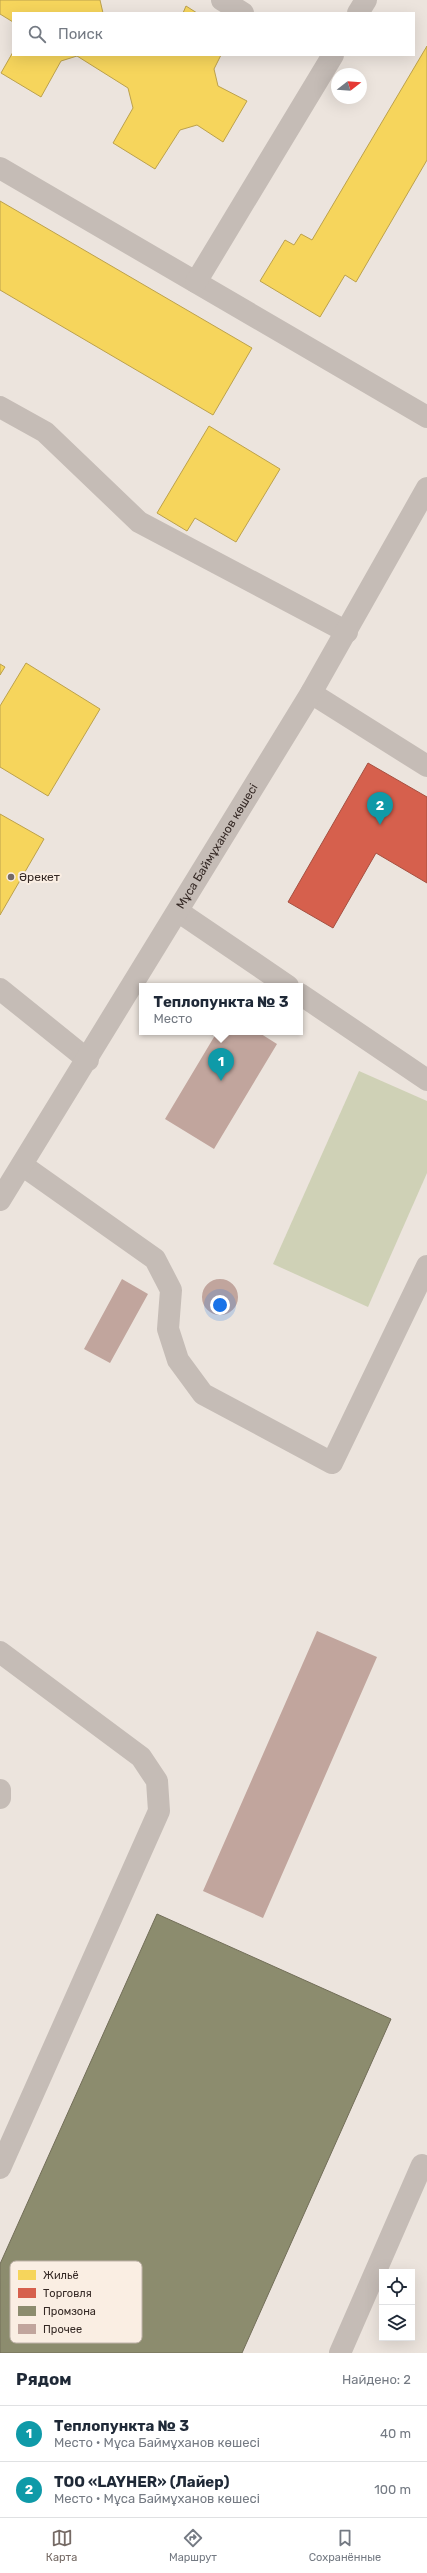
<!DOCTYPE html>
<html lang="ru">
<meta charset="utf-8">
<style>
body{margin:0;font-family:Rubik,sans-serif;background:#f2f2f3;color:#1f2937}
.controls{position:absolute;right:12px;bottom:12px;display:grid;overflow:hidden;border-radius:0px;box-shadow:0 4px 16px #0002}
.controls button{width:36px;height:36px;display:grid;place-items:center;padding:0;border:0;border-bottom:1px solid #e0e1e3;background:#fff;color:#1f2937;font:20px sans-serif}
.compass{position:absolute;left:331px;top:68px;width:36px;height:36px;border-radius:50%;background:#fff;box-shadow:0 4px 16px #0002;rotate:73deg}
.you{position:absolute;left:220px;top:1305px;width:14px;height:14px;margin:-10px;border:3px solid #fff;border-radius:50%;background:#1a73e8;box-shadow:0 0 0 6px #1a73e833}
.badge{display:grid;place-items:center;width:26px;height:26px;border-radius:50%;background:#756a65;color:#fff;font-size:13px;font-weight:700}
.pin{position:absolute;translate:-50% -33px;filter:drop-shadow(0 1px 2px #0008)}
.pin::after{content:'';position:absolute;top:21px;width:14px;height:12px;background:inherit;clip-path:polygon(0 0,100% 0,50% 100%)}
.popup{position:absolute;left:139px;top:983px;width:164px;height:52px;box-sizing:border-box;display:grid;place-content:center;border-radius:0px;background:#fff;filter:drop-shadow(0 1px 3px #0005);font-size:13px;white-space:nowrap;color:#747a83}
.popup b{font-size:15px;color:#1f2937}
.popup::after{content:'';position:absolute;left:50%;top:100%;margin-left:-8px;border:8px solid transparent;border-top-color:#fff}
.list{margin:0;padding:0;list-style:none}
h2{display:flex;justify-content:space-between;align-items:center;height:52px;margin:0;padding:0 16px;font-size:17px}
h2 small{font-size:13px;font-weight:400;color:#747a83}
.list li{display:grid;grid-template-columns:26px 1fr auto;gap:12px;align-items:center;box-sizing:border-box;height:56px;padding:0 16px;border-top:1px solid #e0e1e3}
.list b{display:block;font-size:15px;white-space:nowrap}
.list p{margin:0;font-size:13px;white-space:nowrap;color:#747a83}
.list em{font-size:13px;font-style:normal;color:#747a83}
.icon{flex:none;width:22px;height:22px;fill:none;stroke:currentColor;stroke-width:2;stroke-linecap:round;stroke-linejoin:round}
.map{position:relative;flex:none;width:427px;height:2353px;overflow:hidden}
.search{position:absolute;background:#fff;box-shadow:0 4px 16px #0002;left:12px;right:12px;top:12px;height:44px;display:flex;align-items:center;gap:10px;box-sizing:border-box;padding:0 14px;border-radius:0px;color:#747a83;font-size:15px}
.sheet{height:164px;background:#fff}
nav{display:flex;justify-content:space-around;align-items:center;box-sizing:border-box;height:56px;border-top:1px solid #e0e1e3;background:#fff;font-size:11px;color:#747a83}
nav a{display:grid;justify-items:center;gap:2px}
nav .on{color:#756a65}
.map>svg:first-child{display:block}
.green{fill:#cfd1b6}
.homes{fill:#f6d55c;stroke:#bca14c}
.shops{fill:#d6604d;stroke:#a65041}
.industry{fill:#8c8c6e;stroke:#726e58}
.building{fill:#c1a59d}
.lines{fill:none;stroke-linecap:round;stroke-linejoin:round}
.minor{stroke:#c5bcb6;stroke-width:22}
.poi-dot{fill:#756a65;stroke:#faeee3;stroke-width:1.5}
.labels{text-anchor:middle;stroke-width:4;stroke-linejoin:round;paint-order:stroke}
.street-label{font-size:12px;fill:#352925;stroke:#faeee3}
.poi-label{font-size:12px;fill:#352925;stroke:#faeee3;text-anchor:start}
.key{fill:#faeee3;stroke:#bfb3aa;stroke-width:1}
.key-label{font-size:11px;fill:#352925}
</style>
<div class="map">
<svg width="427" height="2353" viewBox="0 0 427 2353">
<rect width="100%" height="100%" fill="#ece4dd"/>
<path class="green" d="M359,1071L427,1101V1173L368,1307L273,1264Z"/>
<path class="homes" d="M0,0H100L103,13H13V22L0,14Z
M186,6L197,13H183Z
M427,46V160L356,282L345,275L320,317L260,281L285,240L294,245L301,234L312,240Z
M13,52V55H221L214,69L218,86L247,101L223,142L197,125L180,130L155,169L113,143L133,108L128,88L77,56L61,61L41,97L1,73Z
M0,201L252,348L213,415L0,290Z
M209,426L280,469L236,542L195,518L187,531L157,513Z
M26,663L100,709L48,796L0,767V706Z
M0,664L5,667L0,675Z
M0,814L44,839L0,915Z"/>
<path class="shops" d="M368,763L427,797V883L376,853L333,928L288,902Z"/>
<path class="industry" d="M157,1914L391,2019L242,2353H0V2264Z"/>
<path class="building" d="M217,1032H258L277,1044L214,1149L165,1119Z
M122,1279L148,1294L110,1363L84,1349Z
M202 1297a18 18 0 1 1 36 0a18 18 0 1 1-36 0Z
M317,1631L377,1657L263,1918L203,1891Z"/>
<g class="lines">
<g class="minor">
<path d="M222,0L243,13"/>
<path d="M358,13L366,0"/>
<path d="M0,168L427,417"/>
<path d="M196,282L333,55"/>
<path d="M0,407L45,432L139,522L347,632"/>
<path d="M311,693L427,766"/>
<path d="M179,912L288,986"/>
<path d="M0,989L88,1060"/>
<path d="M300,994L427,1080"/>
<path d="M22,1165L155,1259L171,1290L168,1329L178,1360L203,1394L332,1463L427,1266"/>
<path id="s1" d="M0,1200L311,693L427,488"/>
<path d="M0,1652L141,1757L157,1781L159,1811L0,2168"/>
<path d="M0,1790V1798"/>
<path d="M340,2353L422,2165"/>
</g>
</g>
<circle class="poi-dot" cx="11" cy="877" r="4"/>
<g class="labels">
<g class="street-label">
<text dy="4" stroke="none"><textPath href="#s1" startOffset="415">Мұса Баймұханов көшесі</textPath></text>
</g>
<g class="poi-label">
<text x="19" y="881">Әрекет</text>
</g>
</g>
<rect x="10" y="2261" width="132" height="82" rx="6" class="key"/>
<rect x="18" y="2270" width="18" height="10" fill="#f6d55c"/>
<rect x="18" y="2288" width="18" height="10" fill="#d6604d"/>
<rect x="18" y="2306" width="18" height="10" fill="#8c8c6e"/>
<rect x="18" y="2324" width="18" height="10" fill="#c1a59d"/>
<g class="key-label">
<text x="43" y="2279">Жильё</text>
<text x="43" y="2297">Торговля</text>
<text x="43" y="2315">Промзона</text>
<text x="43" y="2333">Прочее</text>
</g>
</svg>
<div class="controls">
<button><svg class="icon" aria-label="locate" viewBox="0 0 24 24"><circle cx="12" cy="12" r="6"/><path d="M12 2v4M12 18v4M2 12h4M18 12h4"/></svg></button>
<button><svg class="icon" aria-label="layers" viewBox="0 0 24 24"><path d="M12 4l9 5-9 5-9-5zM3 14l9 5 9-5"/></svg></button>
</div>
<svg class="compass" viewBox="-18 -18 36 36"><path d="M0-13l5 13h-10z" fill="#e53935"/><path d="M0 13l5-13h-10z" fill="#747a83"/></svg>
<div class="you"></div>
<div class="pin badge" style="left:221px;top:1081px;background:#0f9aa8">1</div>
<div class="popup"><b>Теплопункта № 3</b>Место</div>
<div class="pin badge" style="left:380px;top:825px;background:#0f9aa8">2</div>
<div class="search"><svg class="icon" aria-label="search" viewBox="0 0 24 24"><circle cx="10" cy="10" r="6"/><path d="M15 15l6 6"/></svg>Поиск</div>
</div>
<section class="sheet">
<h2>Рядом<small>Найдено: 2</small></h2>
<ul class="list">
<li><span class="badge" style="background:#0f9aa8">1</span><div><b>Теплопункта № 3</b><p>Место · Мұса Баймұханов көшесі</p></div><em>40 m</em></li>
<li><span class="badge" style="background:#0f9aa8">2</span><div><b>ТОО «LAYHER» (Лайер)</b><p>Место · Мұса Баймұханов көшесі</p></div><em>100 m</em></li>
</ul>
</section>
<nav>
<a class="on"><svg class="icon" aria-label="map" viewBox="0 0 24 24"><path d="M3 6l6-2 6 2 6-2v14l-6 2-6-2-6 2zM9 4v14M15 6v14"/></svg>Карта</a>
<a><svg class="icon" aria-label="directions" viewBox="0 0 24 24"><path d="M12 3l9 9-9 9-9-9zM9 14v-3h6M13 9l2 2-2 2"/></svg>Маршрут</a>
<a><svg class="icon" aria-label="saved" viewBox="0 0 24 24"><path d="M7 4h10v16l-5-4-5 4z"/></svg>Сохранённые</a>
</nav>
